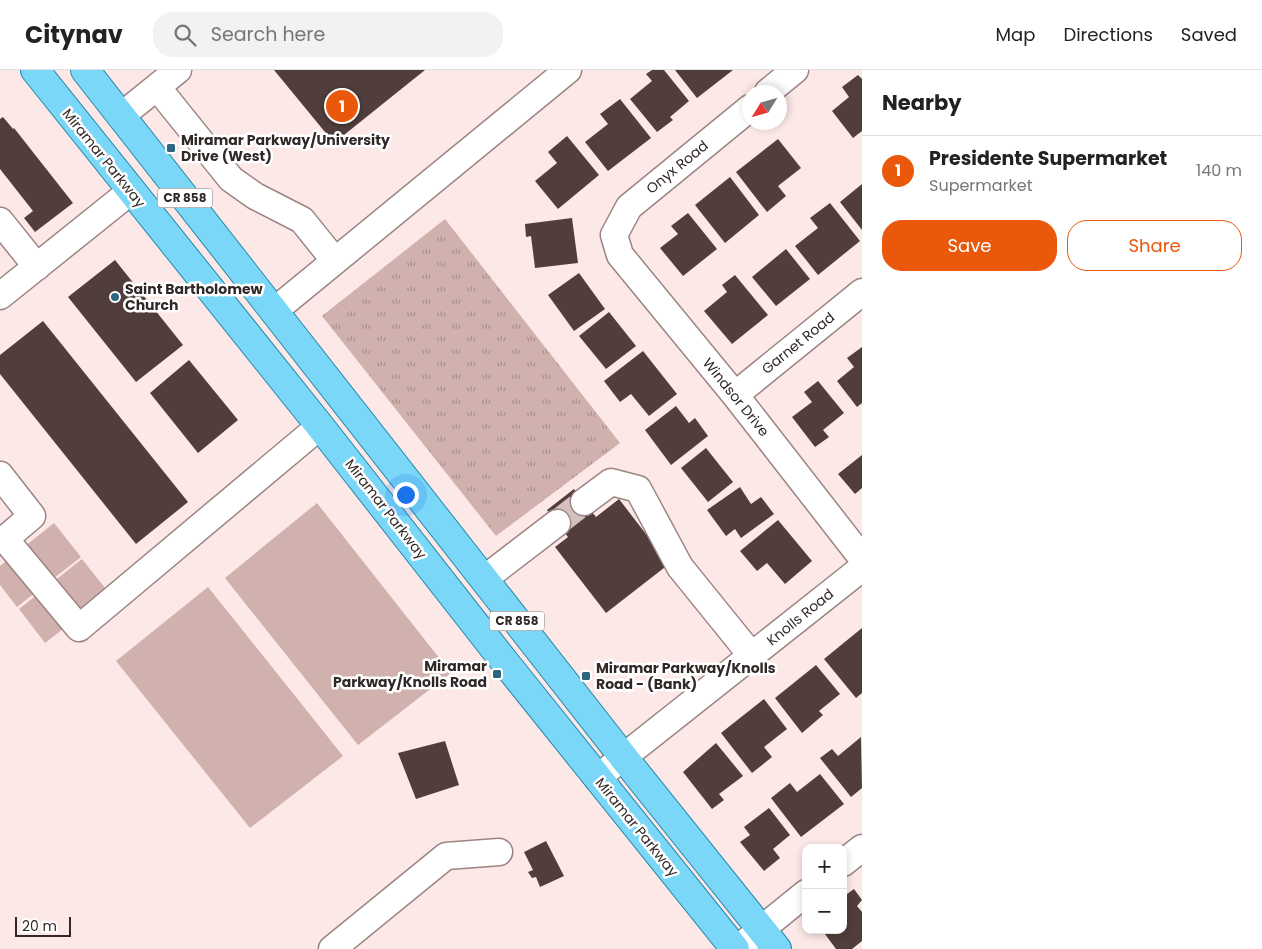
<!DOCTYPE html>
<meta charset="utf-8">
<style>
body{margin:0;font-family:Poppins,sans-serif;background:#f2f2f2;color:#222}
.controls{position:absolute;right:15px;bottom:15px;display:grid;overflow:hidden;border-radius:10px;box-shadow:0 2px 8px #0003}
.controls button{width:45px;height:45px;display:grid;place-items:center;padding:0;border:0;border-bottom:1px solid #e0e0e0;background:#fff;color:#222;font:25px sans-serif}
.compass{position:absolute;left:742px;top:15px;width:45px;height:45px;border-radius:50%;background:#fff;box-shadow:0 2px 8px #0003;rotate:233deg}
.scale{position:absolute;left:15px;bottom:12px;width:56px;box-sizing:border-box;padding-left:5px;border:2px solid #312727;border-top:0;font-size:14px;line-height:18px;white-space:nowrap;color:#312727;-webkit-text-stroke:4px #fff;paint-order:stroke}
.you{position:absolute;left:405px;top:424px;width:18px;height:18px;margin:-12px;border:4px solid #fff;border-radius:50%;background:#1a73e8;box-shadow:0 0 0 8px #1a73e833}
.badge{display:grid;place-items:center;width:32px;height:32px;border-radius:50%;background:#ea580c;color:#fff;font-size:16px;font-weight:700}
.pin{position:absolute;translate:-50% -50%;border:2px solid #fff;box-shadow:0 1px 5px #0006}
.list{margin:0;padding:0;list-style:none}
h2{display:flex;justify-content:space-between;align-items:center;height:65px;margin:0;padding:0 20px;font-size:21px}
h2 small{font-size:16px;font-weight:400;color:#767676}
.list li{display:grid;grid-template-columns:32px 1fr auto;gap:15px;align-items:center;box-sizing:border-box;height:70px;padding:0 20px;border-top:1px solid #e0e0e0}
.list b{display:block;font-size:19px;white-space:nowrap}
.list p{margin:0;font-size:16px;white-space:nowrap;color:#767676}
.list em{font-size:16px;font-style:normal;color:#767676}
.actions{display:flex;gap:10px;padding:15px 20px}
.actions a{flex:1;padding:11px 0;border:1px solid #ea580c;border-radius:20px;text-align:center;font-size:18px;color:#ea580c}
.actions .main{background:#ea580c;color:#fff}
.icon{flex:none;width:28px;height:28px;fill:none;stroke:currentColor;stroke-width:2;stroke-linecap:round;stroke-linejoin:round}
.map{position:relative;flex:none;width:862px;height:879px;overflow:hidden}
header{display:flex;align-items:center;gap:30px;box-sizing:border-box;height:70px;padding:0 25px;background:#fff;border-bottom:1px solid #e0e0e0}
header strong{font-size:24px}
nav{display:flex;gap:28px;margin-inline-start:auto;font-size:18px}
.search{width:350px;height:45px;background:#f2f2f2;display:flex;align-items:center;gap:12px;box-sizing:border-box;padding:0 18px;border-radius:20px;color:#767676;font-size:19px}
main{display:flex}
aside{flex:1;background:#fff}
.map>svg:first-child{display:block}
.grass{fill:url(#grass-tufts)}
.green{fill:#d1b1ae}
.building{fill:#513e3c}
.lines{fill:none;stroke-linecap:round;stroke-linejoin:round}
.minor-tunnel{stroke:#d3c1c0;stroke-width:26;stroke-dasharray:26 13;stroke-linecap:butt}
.minor-casing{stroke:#9b8583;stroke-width:29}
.major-casing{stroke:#2788ab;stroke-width:30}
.minor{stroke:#fff;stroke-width:26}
.major{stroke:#7ad7f7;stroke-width:28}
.poi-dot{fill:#2b667e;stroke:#fff;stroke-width:2}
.labels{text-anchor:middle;stroke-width:5;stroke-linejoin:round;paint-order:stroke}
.shield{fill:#fff;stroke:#6f6868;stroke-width:1}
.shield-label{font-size:12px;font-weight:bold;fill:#312727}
.poi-label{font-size:14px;font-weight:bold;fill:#312727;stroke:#fff;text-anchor:start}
.street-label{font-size:14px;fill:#312727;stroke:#fff}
</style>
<header>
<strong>Citynav</strong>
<div class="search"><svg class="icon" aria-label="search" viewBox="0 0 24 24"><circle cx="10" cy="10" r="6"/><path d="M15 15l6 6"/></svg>Search here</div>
<nav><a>Map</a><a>Directions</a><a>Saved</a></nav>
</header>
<main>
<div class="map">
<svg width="862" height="879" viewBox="0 0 862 879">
<defs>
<pattern id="grass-tufts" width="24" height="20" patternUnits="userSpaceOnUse" patternTransform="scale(1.25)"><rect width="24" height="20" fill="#d1b1ae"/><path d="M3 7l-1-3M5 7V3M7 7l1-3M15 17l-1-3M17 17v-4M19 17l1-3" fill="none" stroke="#aa908e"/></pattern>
</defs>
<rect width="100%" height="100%" fill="#fce8e6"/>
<path class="grass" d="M445,149L620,373L496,466L322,246Z"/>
<path class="green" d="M317,433L451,603L358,675L225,508Z
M54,453L81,487L17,537L0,515V496Z
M82,489L109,523L45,573L19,539Z
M208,517L343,686L250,758L116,591Z"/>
<path class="building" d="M274,0H425L334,73Z
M652,0H664L689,31L670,47L673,50L657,62L630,29L652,11L646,4Z
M675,0H733L697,28Z
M858,5L862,9V61L853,68L832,41L849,27L842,17Z
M620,29L651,68L608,101L585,72L608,54L600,44Z
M3,47L13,59L14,58L73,133L35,162L24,148L33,141L0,99V49Z
M567,66L599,105L558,139L535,111L557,93L548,82Z
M778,69L801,98L778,116L786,126L767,142L736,102Z
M730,107L759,145L725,173L695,135Z
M862,114V160L840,132Z
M830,133L860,171L818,205L795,176L818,158L810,148Z
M688,143L717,179L683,206L660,178L678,164L671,156Z
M572,148L578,193L535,198L531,166L526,167L525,154Z
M786,179L810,209L776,236L752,207Z
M115,190L183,275L136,312L68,227Z
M579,203L605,239L574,261L548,225Z
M735,205L768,245L732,274L704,241L727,222L722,215Z
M609,242L636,276L606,299L579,266Z
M43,251L188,432L136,474L0,304V285Z
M862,277V333L857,337L837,311L854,297L847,288Z
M643,281L677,324L649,346L631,324L620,332L604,311Z
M189,290L238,350L198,383L150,323Z
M818,311L844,343L823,360L829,367L815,377L792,347L812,332L804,322Z
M676,336L689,353L695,348L708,366L671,395L645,360Z
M706,378L733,412L708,432L681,398Z
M862,385V418L855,424L838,404Z
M740,417L751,434L761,427L774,444L741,468L735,459L726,466L707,440Z
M574,419L596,447L619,429L669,494L606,543L555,477L568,467L547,440Z
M778,450L812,491L785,514L767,493L757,501L740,481Z
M862,558V623L856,628L824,589Z
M816,595L840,624L819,641L823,645L802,663L775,628Z
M764,629L787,659L764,677L772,687L752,703L721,663Z
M861,667L862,718L851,727L820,688L832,679L838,686Z
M445,671L459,715L416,729L398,683Z
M716,673L743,706L719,724L724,730L712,739L683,702Z
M820,704L844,734L801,767L771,728L790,713L797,722Z
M769,738L790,765L773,779L780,788L764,801L740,772L750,765L744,757Z
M546,771L564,806L540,817L536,807L532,808L528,802L533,800L524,782Z
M854,819L862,830L857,836L862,842V871L852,879H836L822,860H843V827Z"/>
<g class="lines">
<path class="minor-tunnel" d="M557,453L584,432"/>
<defs>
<path id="minor" d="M157,17L231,109L255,126L302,150L335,191
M768,22L795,0
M750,38L629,137L614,165L620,185L735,325L862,488
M121,46L178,0
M0,151L37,197
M0,226L131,121
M274,241L568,0
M735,325L862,222
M0,405L32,446L5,469L79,558L320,356
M584,432L611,412L638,419L680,497L752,586
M484,509L557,453
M597,708L862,498
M843,793L862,778
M332,879L446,786L499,782
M737,879L806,823"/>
<path id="major" d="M35,0L320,356L504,591L735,879
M85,0L624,688L777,879"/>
</defs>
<use href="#minor" class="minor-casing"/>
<use href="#major" class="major-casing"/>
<use href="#minor" class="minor"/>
<use href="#major" class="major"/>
</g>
<g class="poi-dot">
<rect x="166" y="73" width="10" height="10" rx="2.5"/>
<circle cx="115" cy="227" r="5"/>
<rect x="492" y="599" width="10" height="10" rx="2.5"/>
<rect x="581" y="601" width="10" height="10" rx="2.5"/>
</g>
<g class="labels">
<g class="shield">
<rect x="157.5" y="118.5" width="55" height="19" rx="4"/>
<rect x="489.5" y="541.5" width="55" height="19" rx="4"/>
</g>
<g class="shield-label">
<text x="185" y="132">CR 858</text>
<text x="517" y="555">CR 858</text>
</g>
<g class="poi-label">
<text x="181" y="75">Miramar Parkway/University<tspan x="181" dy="16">Drive (West)</tspan></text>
<text x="125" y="224">Saint Bartholomew<tspan x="125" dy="16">Church</tspan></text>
<text x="487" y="601" text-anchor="end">Miramar<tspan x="487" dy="16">Parkway/Knolls Road</tspan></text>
<text x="596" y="603">Miramar Parkway/Knolls<tspan x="596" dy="16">Road - (Bank)</tspan></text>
</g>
<g class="street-label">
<text transform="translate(104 88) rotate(51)" y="5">Miramar Parkway</text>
<text transform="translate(677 97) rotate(-39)" y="5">Onyx Road</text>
<text transform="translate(798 273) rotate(-39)" y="5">Garnet Road</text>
<text transform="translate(736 327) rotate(51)" y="5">Windsor Drive</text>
<text transform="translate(386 439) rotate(52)" y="5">Miramar Parkway</text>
<text transform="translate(800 547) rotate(-39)" y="5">Knolls Road</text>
<text transform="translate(637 757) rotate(51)" y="5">Miramar Parkway</text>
</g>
</g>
</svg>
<div class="controls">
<button>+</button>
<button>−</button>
</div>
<svg class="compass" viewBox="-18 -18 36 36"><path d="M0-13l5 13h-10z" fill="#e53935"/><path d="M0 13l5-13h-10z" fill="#767676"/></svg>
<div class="scale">20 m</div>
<div class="you"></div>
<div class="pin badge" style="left:342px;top:36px">1</div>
</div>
<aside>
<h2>Nearby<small></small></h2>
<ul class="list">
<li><span class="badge">1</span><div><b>Presidente Supermarket</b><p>Supermarket</p></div><em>140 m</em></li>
</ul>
<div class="actions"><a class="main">Save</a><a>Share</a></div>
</aside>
</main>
